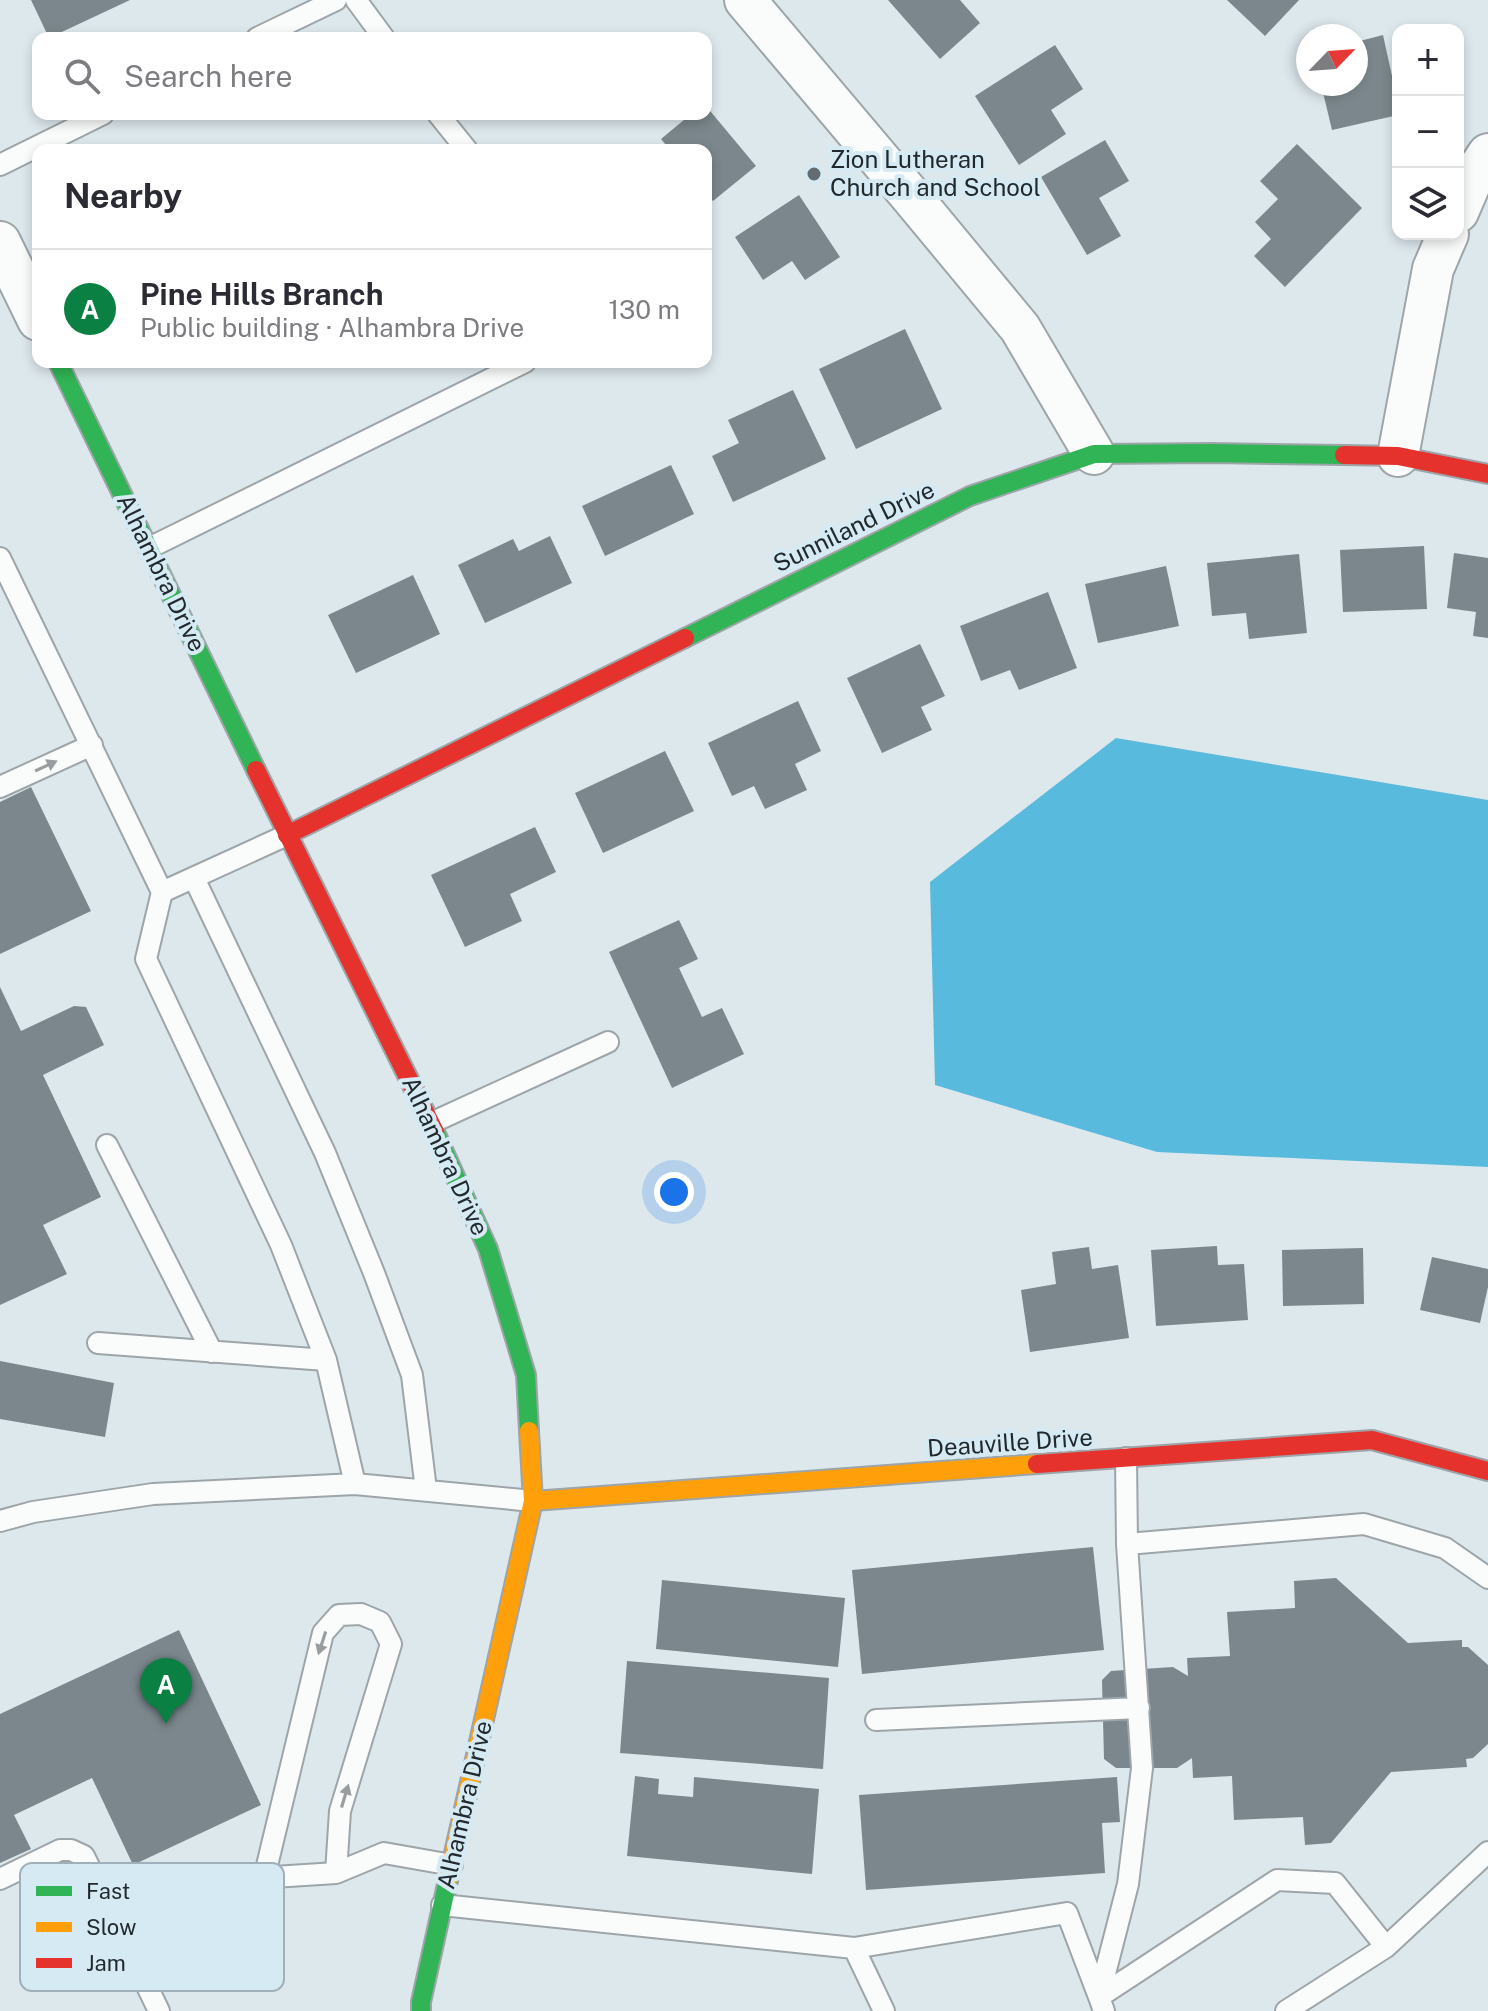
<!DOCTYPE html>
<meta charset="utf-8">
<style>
body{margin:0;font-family:"Public Sans",sans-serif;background:#f2f2f3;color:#2b2b33}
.controls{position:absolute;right:24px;top:24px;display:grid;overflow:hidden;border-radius:16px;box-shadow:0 4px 12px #0003}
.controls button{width:72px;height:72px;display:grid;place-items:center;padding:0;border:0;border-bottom:2px solid #e1e1e2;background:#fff;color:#2b2b33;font:40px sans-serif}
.compass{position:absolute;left:1296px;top:24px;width:72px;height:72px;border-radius:50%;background:#fff;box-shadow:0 4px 12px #0003;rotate:65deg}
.you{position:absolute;left:674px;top:1192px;width:28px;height:28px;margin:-20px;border:6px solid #fff;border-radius:50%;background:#1a73e8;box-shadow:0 0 0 12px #1a73e833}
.badge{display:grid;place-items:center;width:52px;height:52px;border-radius:50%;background:#0b8043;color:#fff;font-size:26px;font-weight:700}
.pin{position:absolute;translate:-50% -66px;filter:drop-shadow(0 2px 4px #0008)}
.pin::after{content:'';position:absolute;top:42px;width:28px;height:24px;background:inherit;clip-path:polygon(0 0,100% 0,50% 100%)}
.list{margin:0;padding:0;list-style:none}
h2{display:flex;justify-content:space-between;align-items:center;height:104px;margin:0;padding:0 32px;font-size:34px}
h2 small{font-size:26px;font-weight:400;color:#7c7c81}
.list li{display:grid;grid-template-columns:52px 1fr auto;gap:24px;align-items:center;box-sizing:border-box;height:120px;padding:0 32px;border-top:2px solid #e1e1e2}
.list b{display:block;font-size:30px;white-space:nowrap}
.list p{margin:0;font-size:26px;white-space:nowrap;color:#7c7c81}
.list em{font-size:26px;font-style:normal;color:#7c7c81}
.icon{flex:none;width:44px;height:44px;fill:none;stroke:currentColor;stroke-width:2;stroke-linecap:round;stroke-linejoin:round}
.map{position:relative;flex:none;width:1488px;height:2011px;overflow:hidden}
.search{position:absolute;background:#fff;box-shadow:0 4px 12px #0003;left:32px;top:32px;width:680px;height:88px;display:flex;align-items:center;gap:20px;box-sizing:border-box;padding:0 28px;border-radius:16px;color:#7c7c81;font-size:30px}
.panel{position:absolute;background:#fff;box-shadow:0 4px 12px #0003;left:32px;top:144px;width:680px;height:224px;border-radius:16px}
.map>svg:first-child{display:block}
.water{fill:#58badc}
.building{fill:#7b878c}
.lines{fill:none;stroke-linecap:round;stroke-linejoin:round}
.lane-casing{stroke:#9da5a9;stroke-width:24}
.street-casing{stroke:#9da5a9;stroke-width:44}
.fast-casing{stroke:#9da5a9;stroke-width:22}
.slow-casing{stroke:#9da5a9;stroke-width:22}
.jam-casing{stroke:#9da5a9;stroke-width:22}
.lane{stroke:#fafcfc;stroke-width:20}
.street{stroke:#fafcfc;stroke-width:40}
.fast{stroke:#30b455;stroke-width:18}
.slow{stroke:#ff9f0a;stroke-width:18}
.jam{stroke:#e5322d;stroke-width:18}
.oneway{fill:#999d9f}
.poi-dot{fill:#636c70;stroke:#d6eaf4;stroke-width:3}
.labels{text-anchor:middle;stroke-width:8;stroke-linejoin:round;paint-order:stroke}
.poi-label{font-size:24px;fill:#22292d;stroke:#d6eaf4;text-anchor:start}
.street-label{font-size:24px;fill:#22292d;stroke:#d6eaf4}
.key{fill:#d6eaf4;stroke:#a0b0b8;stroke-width:2}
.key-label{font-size:22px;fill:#22292d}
</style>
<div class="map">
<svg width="1488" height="2011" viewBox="0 0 1488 2011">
<rect width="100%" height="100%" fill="#dde8ed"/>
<path class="water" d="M1116,738L1488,800V1167L1157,1152L935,1085L930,882Z"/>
<path class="building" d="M31,0H130L49,38Z
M888,0H960L980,23L940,59Z
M1227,0H1299L1265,36Z
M1383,35L1398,103V115L1332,130L1321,84H1356V42Z
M1055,45L1083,89L1051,110L1066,134L1019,165L975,96Z
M706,106L756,166L713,201L706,193V150H670L661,139L691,114H706Z
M1105,140L1129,181L1099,198L1121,236L1087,255L1041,177Z
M1297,144L1362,208L1285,287L1254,256L1271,239L1255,222L1278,199L1260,181Z
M799,195L840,257L805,280L792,261L763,280L735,237Z
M905,329L942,409L856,449L819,369Z
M793,390L826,459L733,502L712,456L739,443L728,420Z
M671,465L694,514L605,556L582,506Z
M550,536L572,583L485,623L458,565L513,539L519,551Z
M1424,546L1427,609L1343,612L1340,550Z
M1454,553L1488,558V638L1473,636L1476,612L1447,608Z
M1299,554L1307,633L1249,639L1246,613L1212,616L1207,563Z
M1166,566L1179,626L1098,643L1085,584Z
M413,575L440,634L356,673L328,615Z
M1048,592L1077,668L1019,690L1010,670L981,681L960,626Z
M920,644L945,696L921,707L932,730L882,753L847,678Z
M798,701L821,751L795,764L807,790L765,809L754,786L732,796L708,743Z
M665,751L694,811L603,853L575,793Z
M31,787L91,911L0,954V802Z
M535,827L556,872L510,894L522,921L465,947L431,875Z
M679,920L698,959L679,968L702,1017L722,1008L744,1054L672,1088L609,952Z
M0,987L21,1031L74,1006L86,1007L104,1045L43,1075L101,1197L43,1225L67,1274L0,1305Z
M1217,1246L1218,1265L1244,1264L1248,1320L1156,1326L1151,1250Z
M1089,1247L1092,1269L1118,1265L1129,1338L1030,1352L1021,1290L1056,1284L1052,1252Z
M1363,1248L1364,1304L1283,1306L1282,1250Z
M1432,1257L1488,1269V1287L1480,1323L1420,1310Z
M0,1361L114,1383L105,1437L0,1419Z
M1093,1547L1104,1650L862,1674L852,1570Z
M1336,1578L1408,1643L1462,1640V1647H1468L1488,1665V1744L1473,1758L1466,1759L1467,1767L1391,1772L1331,1843L1305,1845L1303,1817L1234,1820L1232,1776L1193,1778L1192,1758L1177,1768H1116L1104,1759L1102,1680L1111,1671L1173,1667L1188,1676L1187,1658L1230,1656L1227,1612L1295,1608L1294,1581Z
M662,1580L845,1598L838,1667L656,1649Z
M179,1630L261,1805L133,1865L92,1778L14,1815L31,1849L0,1863V1714Z
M627,1661L829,1678L823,1769L620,1753Z
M635,1776L659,1779L658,1794L693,1797L694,1777L819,1789L812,1874L627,1856Z
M1117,1777L1120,1822L1102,1823L1105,1873L866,1890L859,1795Z"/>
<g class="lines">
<defs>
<path id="lane" d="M356,0L384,38
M257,38L336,0
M438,114L467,150
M0,165L103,114
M149,548L525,362
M0,558L162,892L287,835
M0,787L92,745
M194,878L325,1153L374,1273L412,1375L426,1490
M162,892L146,959L281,1245L326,1360L355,1484
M431,1123L608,1042
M107,1145L212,1352
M98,1343L326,1360
M1126,1458L1127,1544L1364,1524L1445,1548L1488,1578
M0,1521L33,1512L153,1494L355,1484L533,1501
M876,1720L1139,1708
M264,1878L323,1633L339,1615L361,1614L380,1622L391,1644L340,1811L336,1873
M0,1879L60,1850H71L84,1856L159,2011
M226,1880L336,1873L384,1853L452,1865
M442,1905L854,1948L1067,1913L1099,1997
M1386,1947L1488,1852
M854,1948L884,2011
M1099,1997L1128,1884L1142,1768L1127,1544
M1104,2011L1099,1997L1277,1880L1335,1883L1386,1947L1286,2011"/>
<path id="street" d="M745,0L909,194L1020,328L1094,454
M1458,212L1474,175L1488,154
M0,242L38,320
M1398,456L1433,269L1448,234"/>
<path id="fast" d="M58,362L256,770
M685,638L970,496L1094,454L1211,453L1344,455
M435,1132L488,1249L526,1375L529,1431
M421,2011V2002L448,1880"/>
<path id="slow" d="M533,1501L1037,1464
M448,1880L533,1501L529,1431"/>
<path id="jam" d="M1344,455L1398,456L1488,474
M256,770L435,1132
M287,835L685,638
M1037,1464L1372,1440L1488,1471"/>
</defs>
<use href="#lane" class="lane-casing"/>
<use href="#street" class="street-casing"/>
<use href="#fast" class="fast-casing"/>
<use href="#slow" class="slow-casing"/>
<use href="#jam" class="jam-casing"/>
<use href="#lane" class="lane"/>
<use href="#street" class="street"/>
<use href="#fast" class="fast"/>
<use href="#slow" class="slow"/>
<use href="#jam" class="jam"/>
</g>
<defs><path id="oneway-solid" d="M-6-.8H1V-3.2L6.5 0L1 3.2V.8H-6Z" transform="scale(2)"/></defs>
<g class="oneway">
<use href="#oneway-solid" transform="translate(46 766) rotate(-25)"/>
<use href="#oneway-solid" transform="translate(322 1643) rotate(108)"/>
<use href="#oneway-solid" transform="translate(345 1796) rotate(-73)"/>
</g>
<circle class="poi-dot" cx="814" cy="174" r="8"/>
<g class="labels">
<g class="poi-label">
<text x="830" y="168">Zion Lutheran<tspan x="830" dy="28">Church and School</tspan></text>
</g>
<g class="street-label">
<text transform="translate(854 527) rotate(-26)" y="8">Sunniland Drive</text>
<text transform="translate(161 573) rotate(64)" y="8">Alhambra Drive</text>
<text transform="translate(445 1156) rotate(65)" y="8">Alhambra Drive</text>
<text transform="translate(1010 1443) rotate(-4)" y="8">Deauville Drive</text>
<text transform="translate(465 1805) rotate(-77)" y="8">Alhambra Drive</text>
</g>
</g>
<rect x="20" y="1863" width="264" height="128" rx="12" class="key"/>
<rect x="36" y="1886" width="36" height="10" fill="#30b455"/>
<rect x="36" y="1922" width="36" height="10" fill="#ff9f0a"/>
<rect x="36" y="1958" width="36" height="10" fill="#e5322d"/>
<g class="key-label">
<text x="86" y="1899">Fast</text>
<text x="86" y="1935">Slow</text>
<text x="86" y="1971">Jam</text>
</g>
</svg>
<div class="controls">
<button>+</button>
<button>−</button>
<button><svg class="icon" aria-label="layers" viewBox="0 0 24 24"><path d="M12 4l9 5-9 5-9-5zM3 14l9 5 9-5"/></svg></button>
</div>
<svg class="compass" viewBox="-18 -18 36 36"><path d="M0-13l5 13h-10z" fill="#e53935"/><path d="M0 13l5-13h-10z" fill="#7c7c81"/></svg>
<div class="you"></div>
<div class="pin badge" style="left:166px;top:1724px">A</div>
<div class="search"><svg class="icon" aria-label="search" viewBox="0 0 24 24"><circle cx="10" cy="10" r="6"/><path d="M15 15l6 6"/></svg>Search here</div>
<section class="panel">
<h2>Nearby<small></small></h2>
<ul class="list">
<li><span class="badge">A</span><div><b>Pine Hills Branch</b><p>Public building · Alhambra Drive</p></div><em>130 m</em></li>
</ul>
</section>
</div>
